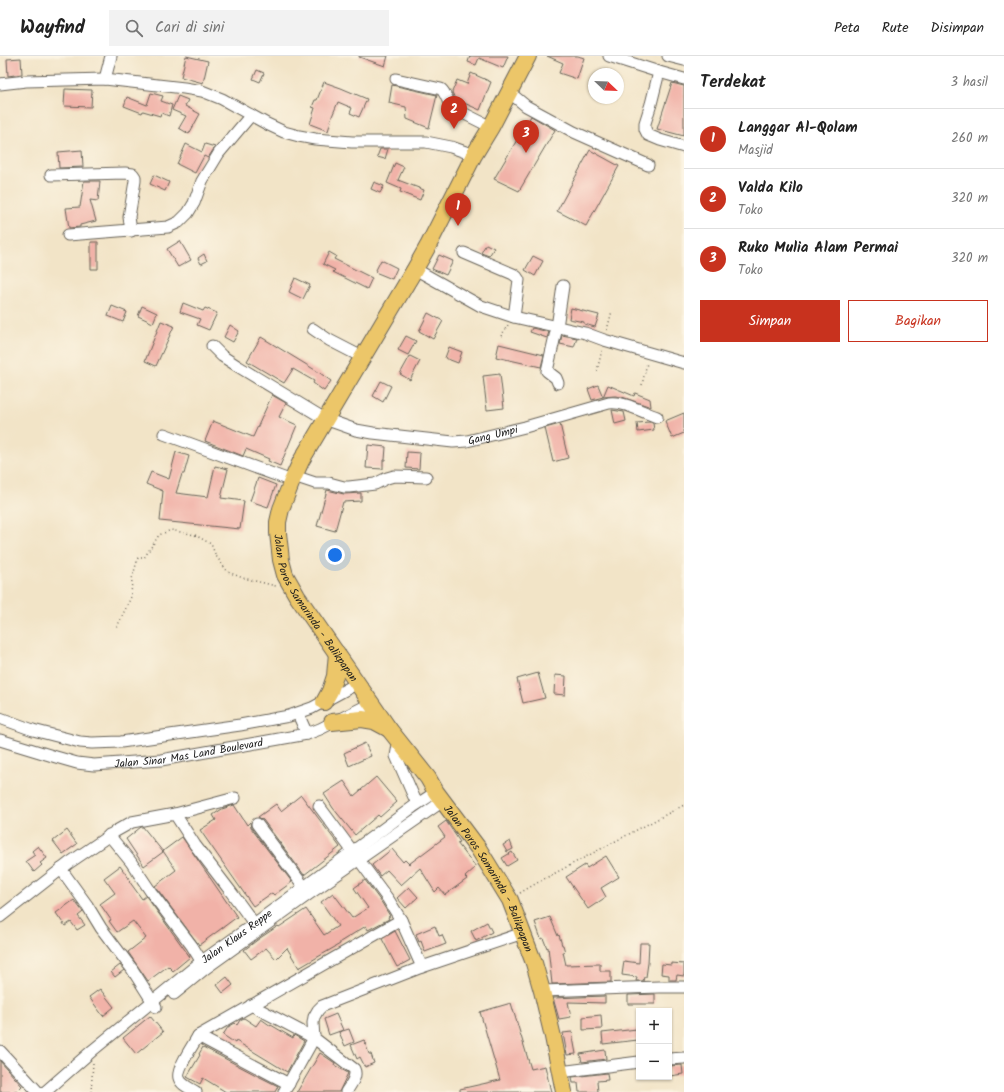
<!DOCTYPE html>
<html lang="id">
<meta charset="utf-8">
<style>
body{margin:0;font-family:Kalam,sans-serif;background:#f2f2f2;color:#222}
.controls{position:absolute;right:12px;bottom:12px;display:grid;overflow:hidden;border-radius:0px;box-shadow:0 1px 3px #0004}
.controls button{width:36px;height:36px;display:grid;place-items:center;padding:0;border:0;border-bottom:1px solid #e0e0e0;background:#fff;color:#222;font:20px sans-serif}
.compass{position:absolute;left:588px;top:12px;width:36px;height:36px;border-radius:50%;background:#fff;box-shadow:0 1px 3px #0004;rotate:113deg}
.you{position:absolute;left:335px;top:499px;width:14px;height:14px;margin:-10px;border:3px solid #fff;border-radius:50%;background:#1a73e8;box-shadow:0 0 0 6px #1a73e833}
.badge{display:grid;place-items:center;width:26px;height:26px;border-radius:50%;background:#c8321e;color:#fff;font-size:13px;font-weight:700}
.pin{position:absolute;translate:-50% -33px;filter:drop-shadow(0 1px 2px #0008)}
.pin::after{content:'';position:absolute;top:21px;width:14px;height:12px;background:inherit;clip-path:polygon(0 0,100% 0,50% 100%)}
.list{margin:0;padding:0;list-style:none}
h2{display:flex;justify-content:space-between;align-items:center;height:52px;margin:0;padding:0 16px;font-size:17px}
h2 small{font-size:13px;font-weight:400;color:#767676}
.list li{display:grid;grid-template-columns:26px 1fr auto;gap:12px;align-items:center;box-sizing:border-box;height:60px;padding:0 16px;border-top:1px solid #e0e0e0}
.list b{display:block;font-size:15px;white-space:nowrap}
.list p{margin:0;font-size:13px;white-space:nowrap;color:#767676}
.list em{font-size:13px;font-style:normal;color:#767676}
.actions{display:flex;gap:8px;padding:12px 16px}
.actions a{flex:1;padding:9px 0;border:1px solid #c8321e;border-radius:0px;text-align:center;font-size:14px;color:#c8321e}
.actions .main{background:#c8321e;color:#fff}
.icon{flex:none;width:22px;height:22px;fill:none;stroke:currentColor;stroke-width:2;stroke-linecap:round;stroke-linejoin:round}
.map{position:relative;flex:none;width:684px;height:1036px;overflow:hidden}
header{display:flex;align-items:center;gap:24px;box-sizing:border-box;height:56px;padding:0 20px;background:#fff;border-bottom:1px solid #e0e0e0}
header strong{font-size:19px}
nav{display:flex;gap:22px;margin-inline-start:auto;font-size:14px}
.search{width:280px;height:36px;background:#f2f2f2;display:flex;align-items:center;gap:10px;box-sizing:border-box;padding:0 14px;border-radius:0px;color:#767676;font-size:15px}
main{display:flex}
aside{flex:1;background:#fff}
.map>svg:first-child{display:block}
.building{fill:#f1b2a8}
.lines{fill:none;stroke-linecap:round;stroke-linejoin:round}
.minor-casing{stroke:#676258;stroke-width:13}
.highway-casing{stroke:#676258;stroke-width:18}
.path{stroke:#676258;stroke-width:1.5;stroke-dasharray:1 3;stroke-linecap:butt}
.minor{stroke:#fff;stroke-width:11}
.highway{stroke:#ecc669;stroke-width:16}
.labels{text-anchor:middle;stroke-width:4;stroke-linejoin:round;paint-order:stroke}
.street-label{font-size:11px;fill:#1c1c1c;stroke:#fcf5e5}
</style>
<header>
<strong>Wayfind</strong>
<div class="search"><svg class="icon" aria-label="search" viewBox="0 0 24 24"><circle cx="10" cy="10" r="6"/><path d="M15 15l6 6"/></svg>Cari di sini</div>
<nav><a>Peta</a><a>Rute</a><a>Disimpan</a></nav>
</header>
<main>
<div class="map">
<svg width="684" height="1036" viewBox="0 0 684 1036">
<rect width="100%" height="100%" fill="#fcf5e5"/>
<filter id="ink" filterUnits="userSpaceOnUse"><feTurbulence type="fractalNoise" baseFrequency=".025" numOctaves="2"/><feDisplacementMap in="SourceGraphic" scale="8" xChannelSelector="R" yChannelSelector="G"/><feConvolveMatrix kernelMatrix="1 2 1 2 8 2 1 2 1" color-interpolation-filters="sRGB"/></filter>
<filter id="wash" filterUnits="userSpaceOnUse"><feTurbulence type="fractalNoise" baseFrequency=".012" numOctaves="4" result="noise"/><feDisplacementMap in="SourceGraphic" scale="16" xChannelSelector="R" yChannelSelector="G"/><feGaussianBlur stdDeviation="0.9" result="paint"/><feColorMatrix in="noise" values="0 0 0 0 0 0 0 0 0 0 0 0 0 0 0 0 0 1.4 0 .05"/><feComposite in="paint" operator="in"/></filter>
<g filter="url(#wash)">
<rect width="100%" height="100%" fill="#f2e4c7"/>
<g id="blocks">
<path class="building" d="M186,0L208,5L203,27L181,21Z
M359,0H388L385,10L359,1Z
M470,0H508L503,12L479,2L476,9L468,6Z
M547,0H578L584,2L577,23L559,17L563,7Z
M21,2L22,18L8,20L7,3Z
M257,14L264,17L260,26L253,23Z
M471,17L491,26L480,54L455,43L452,36L457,24L467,28Z
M324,26L341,32L367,43L359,61L350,57L352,52L338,46L330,65H331L328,75L310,68L315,52L312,51L315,44H317Z
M672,27L684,30V80L657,73Z
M392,29L437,39L429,72L407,63L406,51L389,47Z
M65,33L92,34L91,51L64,50Z
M151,37L163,40L161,45L172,49L169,60L161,57L160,60L143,55L142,57L124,50L127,41L147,49Z
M178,40L188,44L185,50L200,58L189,78L179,72L186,60L172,54Z
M531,60L555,74L519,135L494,123Z
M186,88L202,96L205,88L215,91L208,102L204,100L195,117L177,108Z
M380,93H388L385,103L377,101Z
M82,94L83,111L59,112L58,96Z
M590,94L619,110L586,170L557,155Z
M395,107L404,111L398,124L424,134L420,144L400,136L401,133L387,127Z
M154,119L169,126L165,135L150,128Z
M84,125H100L98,145L90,144L96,165L80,169V171L69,172L66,152L80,151Z
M374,126L384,130L380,137L371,133Z
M180,185L191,204L178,211L167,193Z
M91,186H98V213H91Z
M486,188L494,192L489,200L481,197Z
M329,196L336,200L334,203L372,222L367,233L333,216L335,214L323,208Z
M204,198L207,205L201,208L198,202Z
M439,199L453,205L446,219L432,213Z
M533,200L543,205L535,220L525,214Z
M381,204L397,212L392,223L375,216Z
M295,222L310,229L303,243L289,236Z
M183,247L203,255L205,252L217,257L209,274L197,269L200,263L180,256Z
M112,250L127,256L123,266L108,260Z
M142,250L157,257L153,267L138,260Z
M571,252L599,259L595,271L584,268V266L569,263Z
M428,257L443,265L433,283L419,275Z
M161,265L174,270L156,310L145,305Z
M230,269L239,275L233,286L224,281Z
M532,272L549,276L547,282L530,276Z
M562,279L577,282L574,291L560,288Z
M406,280L416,285L408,299L398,294Z
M261,281L320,317L331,325L324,335L313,327L314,325L293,313L284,327L247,305Z
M499,288L544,299L541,311L496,301Z
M449,291L462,296L458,307L445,302Z
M410,300L420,305L410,324L400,318Z
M500,318L504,352L487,354L483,320Z
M381,325L391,330L383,346L373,340Z
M598,329L603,341L592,344L588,333Z
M608,329L634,340L635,337L650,343L651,351L622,341L615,340L603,341Z
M272,339L286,347L279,361L297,369L280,410L268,405L269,403L246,393L243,400L205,385L213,365L253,381Z
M612,354L624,356L626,365L615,368Z
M684,357V377L672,382L665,365Z
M649,366L653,367L654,374L638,376L637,367Z
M560,368L568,402L553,406L545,372Z
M368,389L386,391L385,404H383V413L366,412Z
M176,396L189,400L184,418H182L176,437L208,441L215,410L228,413L221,442L244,445L240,473L160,465L163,435L146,428L151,416L169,423Z
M407,396L420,397L419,413L406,412Z
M258,422L276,429L268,451L250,445Z
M327,434L344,438L361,437V445L343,446L335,475L317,470Z
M538,617L545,642L523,647L517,623Z
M555,619L566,620L565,639L554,638Z
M365,687L371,700L349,710L344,697Z
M376,721L397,746L380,761L378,759L355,779L333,752L324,738L344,725L354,740Z
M301,739L340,791L304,819L263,764L258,761L276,748L281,755Z
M234,749L247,769L250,766L251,772L292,826L274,839L272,837L253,850L200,774L216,764L213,759L222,753Z
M446,765L460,786L457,787L476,811L465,821L467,823L445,839L439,832L435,836L420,812L401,829L387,814L380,820L372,809L392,793L403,806L405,804L409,808L445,781L438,771Z
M141,771H143L163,796L144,810L126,783Z
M67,774L77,788L63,798L53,785Z
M182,781L237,861L199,889L155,830L176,814L163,795Z
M510,785L513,793L507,796L503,789Z
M38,790L47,802L40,807L42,809L34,816L26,805L35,799L32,795Z
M512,796L517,804L507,810L502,802Z
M606,800L619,821L601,832L606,841L588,853L566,821L585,809L587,812Z
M120,810L130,824L129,825L142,843L146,840L190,901L173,915L168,910L148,925L128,896L146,882L133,865L117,876L109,865L111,864L100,848L115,837L104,822Z
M365,824L382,847L390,860L388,861L389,863L368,874L366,870L340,886V888L299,912L287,892L276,903L266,892L251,903L244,894L260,882L278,870L279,871L306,853L324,879L338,870L321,846L333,837L352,862L368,852L354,832Z
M409,831L418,841L406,852L397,842Z
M74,844L83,856L78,860L85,869L77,874L71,866L65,870L56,857Z
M550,861L558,880L559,879L562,889H563L565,896H563L566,909L600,908V915H611V926L552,928L548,891L547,892L543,882L541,883L535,866Z
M487,866L492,876L476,885L471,875Z
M435,870L439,880L442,879L446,888L425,896L421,885L419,886L416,878Z
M395,875L410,904L397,911L382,883Z
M640,887H649L648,907L646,921H644L643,925H636L637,921L622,919L624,905L639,907Z
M671,907L684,908V920L677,919L676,924H669V919L661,918L662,908L671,909Z
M120,909L124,914L115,921L111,916Z
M227,921L233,929L223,937L217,929Z
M100,933L114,951L103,960L89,941Z
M655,938V948H628V939Z
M605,940V947L568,946L571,961L559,963L553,942Z
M511,947L531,1013L545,1010L551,1036H460V1033L500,1024L480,956Z
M336,958L343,974L329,979L324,963Z
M601,959L602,973L583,974V961Z
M150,960L163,976L136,998L123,982Z
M244,962L256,970L261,963L271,970V969L293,982L294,979L304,985L287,1016L236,985L235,987L223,979L228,971L235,967L237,969L240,964Z
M349,973L354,986L345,990L339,976Z
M637,973L638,984L603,988L602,977Z
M572,976L576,998L567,999L563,977Z
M364,984L369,998H371L374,1007L365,1011L360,1001L357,1003L351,989Z
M203,991L256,1019L278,1030L275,1036H226L203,1022L200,1028L187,1021L200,999L199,998Z
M605,994L606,1003L582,1006L580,998Z
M320,997L335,1007L334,1009L348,1017L339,1036H297Z
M0,1005L22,1030L16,1036H0Z
M682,1009L683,1018L670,1020L669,1010Z
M607,1017L608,1024L597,1025L598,1036H579L578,1027H573L572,1021Z"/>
</g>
</g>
<g filter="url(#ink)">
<use href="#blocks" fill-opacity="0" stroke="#676258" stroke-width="1"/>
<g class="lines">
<defs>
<g id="minor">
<path d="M609,0L659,16L684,23"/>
<path d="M668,0L684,4"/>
<path d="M659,16L651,48L645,67V73L648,79L660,84L684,91"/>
<path d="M105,23L111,0"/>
<path d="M396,23L441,33C447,38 447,47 453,52L491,71"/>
<path d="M0,28L26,25L105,23L184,32L202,35L222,43L267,68L284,76L299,80L315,83L352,86H426L451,91L474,99"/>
<path d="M509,36L526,50L574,76L648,109"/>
<path d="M51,119L125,117L133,118L135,121V125L129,161L131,175"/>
<path d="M68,179L168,171L179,166L188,157L194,147L202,125L219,97L251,59"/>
<path d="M464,197L513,218L517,221L519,224L514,261"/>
<path d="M415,213L481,250L514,261L585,277L604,284L684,307"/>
<path d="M313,273L329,284L362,301"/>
<path id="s1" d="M212,290L222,300L239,311L325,363L356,374L373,377L453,386L467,385L525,371L609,347C624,345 642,356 657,361"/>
<path d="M558,327L556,322L547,315L557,271L563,230"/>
<path d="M164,378L292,425"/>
<path d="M294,420L315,427H329L344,431H349L375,428L387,422L394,420L426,421"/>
<path d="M298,658L307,678"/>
<path d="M0,662L33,674L80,686L92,687L121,686L240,669L289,660L312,652L358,627"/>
<path id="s2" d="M0,684L56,701L77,707L94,709L161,704L307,678L320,673L372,647"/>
<path d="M399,684L396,700L417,748"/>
<path d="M319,750L388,843L401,864L422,911"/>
<path d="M175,758L195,789L231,836L258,873"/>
<path d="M257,768L308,836"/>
<path d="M109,779L131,806L151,836L192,890L205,911"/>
<path d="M61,813L87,849L101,872L132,913L156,951"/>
<path d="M0,861L69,807L116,775L132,766L175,758L235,742"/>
<path d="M542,935L659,931H684"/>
<path d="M174,938L206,912L309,838L443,745"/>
<path d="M251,949L314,982L354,1013C358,1021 350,1029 346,1036"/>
<path d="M198,980L289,1028"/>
<path d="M0,995L38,1036"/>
<path d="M669,1003L684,1002"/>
<path d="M560,1016L639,1006"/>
<path id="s3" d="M45,1036L93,994L202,905L254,868L413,751L436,736"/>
<path d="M196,1036C190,1032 181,1029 179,1022C176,1013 194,988 198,980L401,864"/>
<path d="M284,1036L314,982L313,967L314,961L318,954L322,950L422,911L523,877"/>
</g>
<g id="highway">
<path id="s4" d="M528,0L491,71L474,99L428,190L415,213L301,405L292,425L281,453L278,466V477L281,504L285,519L297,540L389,673L428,722L436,736L478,792L510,844L534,907L542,935L553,981L564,1036"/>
<path d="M324,646L330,635L335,620L337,597"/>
<path d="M332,666L362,663L374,665L389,673"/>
</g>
</defs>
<use href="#minor" class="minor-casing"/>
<use href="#highway" class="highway-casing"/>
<path class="path" d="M607,274L612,255
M501,280L508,269
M597,315L602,294
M642,329L647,307
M117,571L131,541L132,523L138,502H144L159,479L171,474L195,479L211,488L216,500L228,516L243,522L276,530
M520,837L542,824L684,749
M91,1036L93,1007"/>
<use href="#minor" class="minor"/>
<use href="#highway" class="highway"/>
</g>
</g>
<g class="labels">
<g class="street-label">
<text dy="4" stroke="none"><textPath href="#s1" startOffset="306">Gang Umpi</textPath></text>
<text dy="4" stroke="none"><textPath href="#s4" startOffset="626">Jalan Poros Samarinda - Balikpapan</textPath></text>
<text dy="4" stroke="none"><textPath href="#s2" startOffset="193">Jalan Sinar Mas Land Boulevard</textPath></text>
<text dy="4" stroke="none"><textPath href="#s4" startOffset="950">Jalan Poros Samarinda - Balikpapan</textPath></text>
<text dy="4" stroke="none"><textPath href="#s3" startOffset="247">Jalan Klaus Reppe</textPath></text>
</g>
</g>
</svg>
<div class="controls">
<button>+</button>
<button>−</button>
</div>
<svg class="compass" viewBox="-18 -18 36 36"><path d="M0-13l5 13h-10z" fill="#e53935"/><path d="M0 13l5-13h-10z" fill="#767676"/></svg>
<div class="you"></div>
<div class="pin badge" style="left:458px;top:170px">1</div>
<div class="pin badge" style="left:454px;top:73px">2</div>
<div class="pin badge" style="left:526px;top:97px">3</div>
</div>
<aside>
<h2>Terdekat<small>3 hasil</small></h2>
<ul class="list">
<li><span class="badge">1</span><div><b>Langgar Al-Qolam</b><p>Masjid</p></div><em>260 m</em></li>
<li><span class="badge">2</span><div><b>Valda Kilo</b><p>Toko</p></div><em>320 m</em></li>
<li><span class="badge">3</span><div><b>Ruko Mulia Alam Permai</b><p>Toko</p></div><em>320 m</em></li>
</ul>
<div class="actions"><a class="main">Simpan</a><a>Bagikan</a></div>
</aside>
</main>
